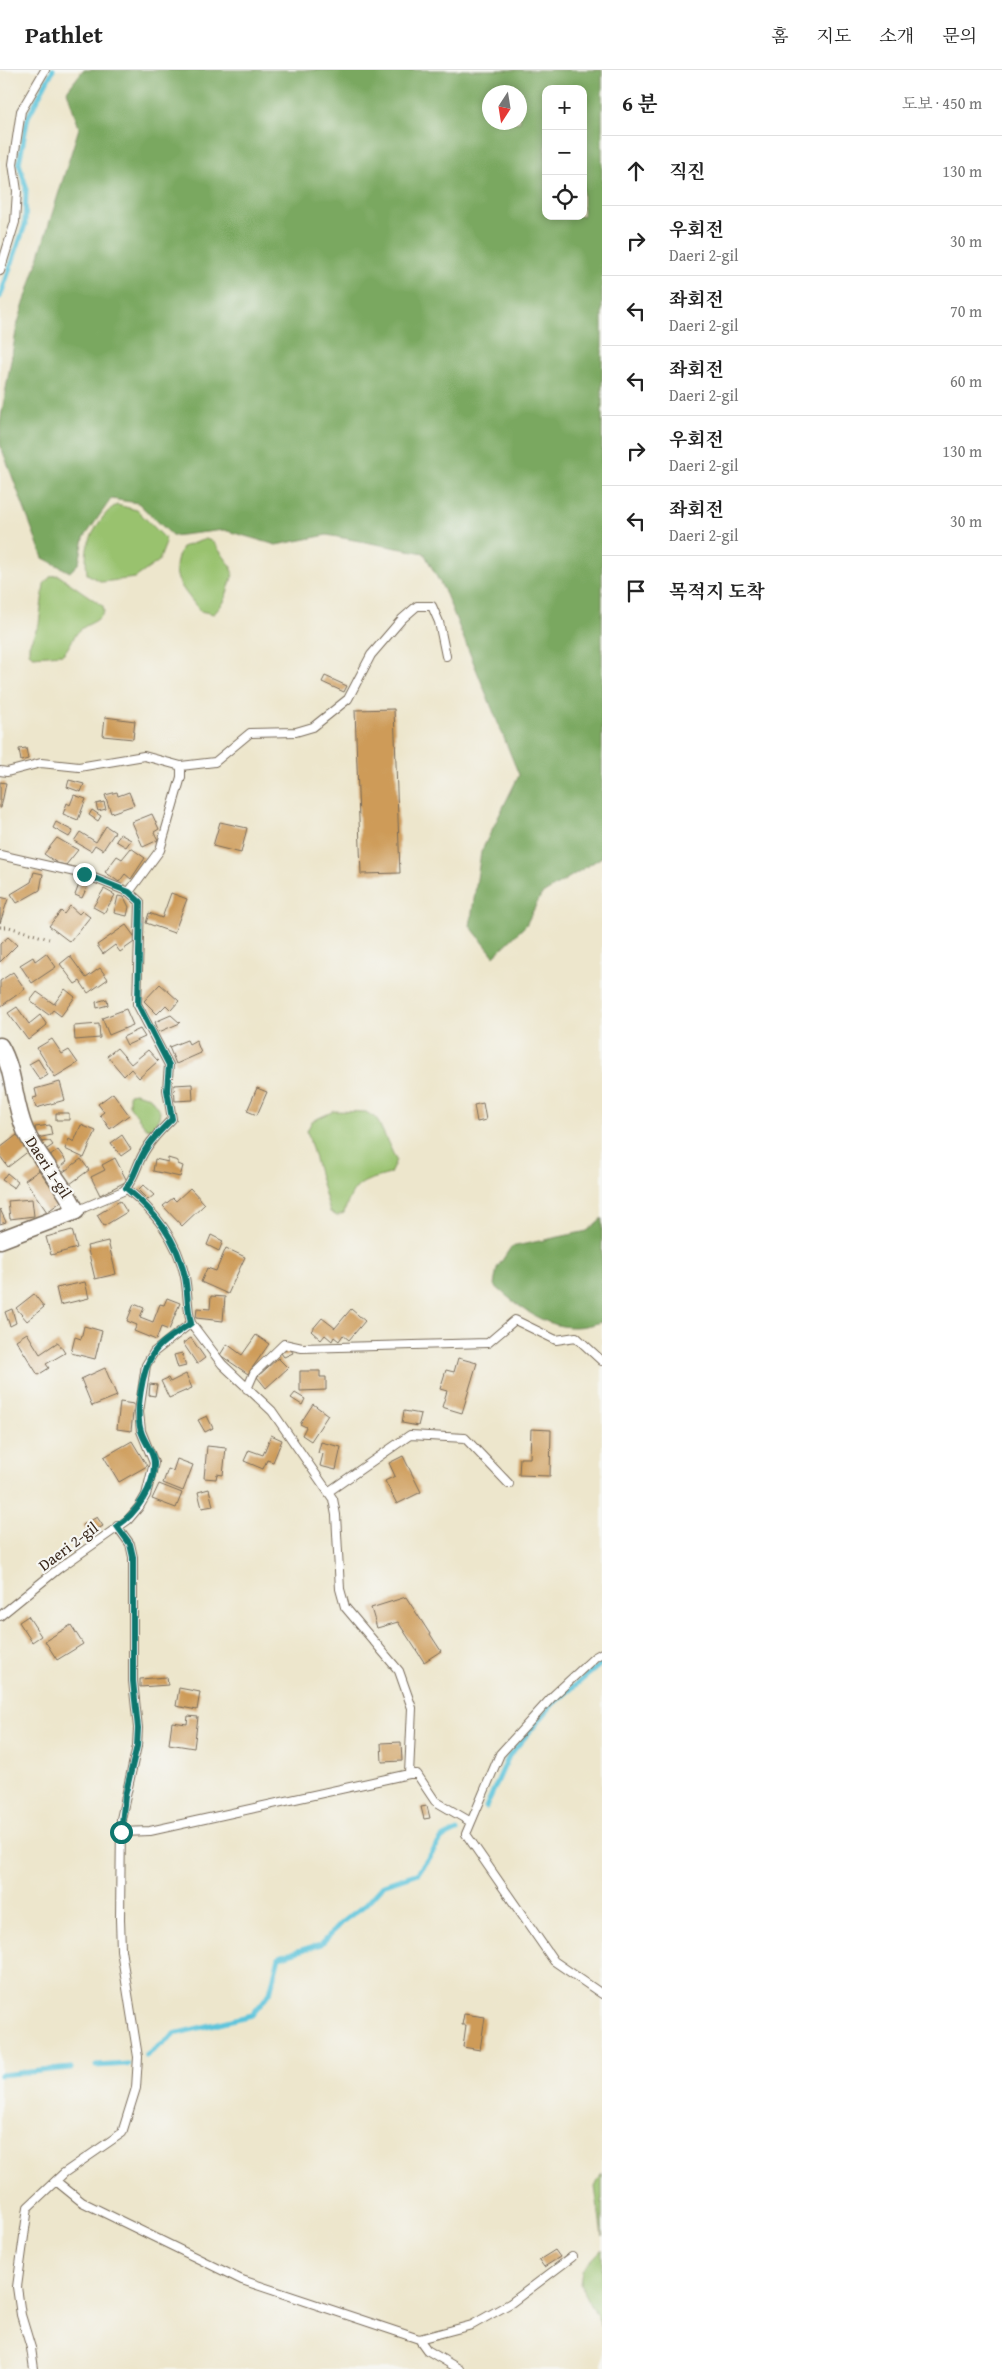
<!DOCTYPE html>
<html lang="ko">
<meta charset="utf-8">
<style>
body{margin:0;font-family:"Gentium Book Plus","Noto Serif KR",serif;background:#f2f2f2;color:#222}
.controls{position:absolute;right:15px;top:15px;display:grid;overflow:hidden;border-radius:10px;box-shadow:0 2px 8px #0003}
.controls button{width:45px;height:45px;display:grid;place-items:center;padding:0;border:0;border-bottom:1px solid #e0e0e0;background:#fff;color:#222;font:25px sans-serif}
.compass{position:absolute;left:482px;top:15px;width:45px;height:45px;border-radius:50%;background:#fff;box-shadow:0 2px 8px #0003;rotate:192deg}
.stop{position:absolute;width:15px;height:15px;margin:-11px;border:4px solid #0f766e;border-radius:50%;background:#fff}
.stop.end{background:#0f766e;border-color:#fff;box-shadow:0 1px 5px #0008}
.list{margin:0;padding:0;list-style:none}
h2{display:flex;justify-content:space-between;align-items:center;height:65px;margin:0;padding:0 20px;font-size:21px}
h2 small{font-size:16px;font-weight:400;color:#767676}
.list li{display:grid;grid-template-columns:32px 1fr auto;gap:15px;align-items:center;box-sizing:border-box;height:70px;padding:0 20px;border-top:1px solid #e0e0e0}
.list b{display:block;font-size:19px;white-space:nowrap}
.list p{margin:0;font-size:16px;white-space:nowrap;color:#767676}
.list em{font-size:16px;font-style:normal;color:#767676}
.icon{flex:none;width:28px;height:28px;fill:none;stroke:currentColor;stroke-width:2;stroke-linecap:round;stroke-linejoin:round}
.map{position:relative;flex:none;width:602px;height:2299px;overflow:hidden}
header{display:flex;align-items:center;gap:30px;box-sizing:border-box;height:70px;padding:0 25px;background:#fff;border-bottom:1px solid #e0e0e0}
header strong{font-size:24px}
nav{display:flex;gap:28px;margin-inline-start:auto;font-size:18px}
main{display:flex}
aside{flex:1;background:#fff}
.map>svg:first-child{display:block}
.green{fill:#99c26e;stroke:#6a7646}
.forest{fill:#7aa861;stroke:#5a6940;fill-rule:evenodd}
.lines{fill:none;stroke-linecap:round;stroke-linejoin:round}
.stream{stroke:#5ec5db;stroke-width:5}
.building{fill:#ce9b58}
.service-casing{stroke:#796c5b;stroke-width:10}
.minor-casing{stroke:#796c5b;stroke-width:19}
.path{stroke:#796c5b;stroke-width:3;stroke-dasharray:1 4;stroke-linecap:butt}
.service{stroke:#fff;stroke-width:8}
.minor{stroke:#fff;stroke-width:16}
.route{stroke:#0f766e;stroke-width:6}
.labels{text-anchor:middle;stroke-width:4.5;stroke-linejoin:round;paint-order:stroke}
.street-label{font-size:16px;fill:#3b2a1e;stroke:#f6f6f2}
</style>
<header>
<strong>Pathlet</strong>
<nav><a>홈</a><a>지도</a><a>소개</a><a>문의</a></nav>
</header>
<main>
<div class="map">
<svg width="602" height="2299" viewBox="0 0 602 2299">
<rect width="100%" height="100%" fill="#f6f6f2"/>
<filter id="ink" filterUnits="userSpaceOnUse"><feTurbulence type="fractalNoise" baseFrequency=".02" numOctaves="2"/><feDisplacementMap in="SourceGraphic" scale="10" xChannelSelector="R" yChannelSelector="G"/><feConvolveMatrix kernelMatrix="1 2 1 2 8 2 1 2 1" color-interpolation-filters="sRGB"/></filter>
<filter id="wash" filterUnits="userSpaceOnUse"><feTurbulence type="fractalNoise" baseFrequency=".0096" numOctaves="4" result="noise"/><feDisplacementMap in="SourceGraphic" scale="20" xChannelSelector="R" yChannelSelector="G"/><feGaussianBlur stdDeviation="1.12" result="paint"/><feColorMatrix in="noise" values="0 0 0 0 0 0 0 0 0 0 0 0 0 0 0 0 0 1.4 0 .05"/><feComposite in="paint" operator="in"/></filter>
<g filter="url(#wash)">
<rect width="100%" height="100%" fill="#ede6cc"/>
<path class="green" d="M117,435L137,440L164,467L166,473L159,491L135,508L102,512L87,504C86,493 85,482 89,472C93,461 106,439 117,435Z
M206,469L213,472L231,496L233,505L224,532L214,544L200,541C183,518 167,507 182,477Z
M58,505L103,536L104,542C98,553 87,553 79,561C74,565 70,577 63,584L33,586L29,583V575L39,554L44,514L51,506Z
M135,1023L150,1027L160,1041L159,1048L151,1059L146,1058L129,1035V1024Z
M334,1041L366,1042L377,1049L396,1090L390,1104C361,1112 354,1112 344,1143L337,1146L330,1142L307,1061L312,1051Z
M602,2103V2166L595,2117Z
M602,2179V2257L580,2213L582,2200Z"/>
<path class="forest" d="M83,0H602V787L541,825L526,855L494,886L470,856L481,782L519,705L445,522L424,483L327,465L276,475L224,460L173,466L138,433L111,429L84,468L79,493L70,502L43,488L0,374V353L17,256L79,58L67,21ZM546,19H583V146H546ZM490,22H520V52H490Z
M602,1148V1252C594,1254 584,1257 575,1257C544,1258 515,1234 494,1215L497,1198L511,1177L587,1161Z"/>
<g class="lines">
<path class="stream" d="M0,227L25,155L26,117L19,93L28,47L53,0
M486,1737L509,1686L554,1633L602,1593
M146,1986L174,1964L252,1945L270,1923L279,1887L321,1874L342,1852L365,1835L383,1815L418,1803L442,1768L457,1761
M96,1996L128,1994
M0,2005L71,1998"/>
</g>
<g id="blocks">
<path class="building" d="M325,606L347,616L344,622L322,612Z
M394,639L400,803L361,804L355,640Z
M105,647L135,651L133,669L103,666Z
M26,678L28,689L21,691L19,679Z
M69,710L84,714L81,722L67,717Z
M0,712L6,713L1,738H0Z
M117,722L118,726L129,722L134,735L111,743L105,725Z
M74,725L86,729L78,750L63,744L67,733L70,735Z
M104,732L106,739L98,741L96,734Z
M92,740L101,746L98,751L89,745Z
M152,744L159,759L154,762L158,770L143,777L132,752Z
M56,752L73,761L69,767L53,758Z
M220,752L247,758L241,783L213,776Z
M106,756L115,762L103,780L95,775L91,781L74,771L80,762L96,772Z
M120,764L131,770L126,777L116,771Z
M57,768L78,780L66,795L57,793L44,784Z
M131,778L145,788L131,809L125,804L119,812L105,802L117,786L122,789Z
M34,802L43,804L40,820L17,833L11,824L31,812Z
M80,812L88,815L82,828L75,825Z
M104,819L115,825L104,843L93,837Z
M171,823L187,829L174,863L146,853L149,843L162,848Z
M118,826L124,827L129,837L127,846L114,843Z
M0,827L8,829L0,853Z
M70,836L79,844L82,841L90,847L70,872L49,856L61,841L64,844Z
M126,855L137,870L120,882L115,875L103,884L97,875Z
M8,867L17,875L0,892V874Z
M46,883L56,897L32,913L20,895L33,887L35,891Z
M70,886L86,908L100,898L108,909L88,923L80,911L75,914L60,894Z
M13,902L25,919L0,937V911Z
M160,914L179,931L171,940L166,935L157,944L144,931Z
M65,919L75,927L61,946L53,940L49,945L30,931L37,922L54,934Z
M107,929L108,935L97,938L96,932Z
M17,937L29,954L40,945L47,955L28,970L8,943Z
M126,939L133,955L109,965L102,948Z
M171,945L180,953L159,962L155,952Z
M99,954L100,968L75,970L74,956Z
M140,959L145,967L127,975L123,967Z
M52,969L62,984L69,980L78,993L55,1007L37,978Z
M187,970L189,974L196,970L201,983L176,994L169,977Z
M117,978L131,994L148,980L158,991L139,1008L131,999L124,1006L107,986Z
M38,989L48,1005L40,1010L29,994Z
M60,1012L65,1030L36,1038L33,1028L37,1027L35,1019Z
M192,1014L193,1030L175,1031L174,1015Z
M257,1018L267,1022L257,1045L247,1041Z
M113,1023L129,1045L110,1059L100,1045L104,1042L98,1034Z
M483,1033L486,1050L477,1052L474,1035Z
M56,1043H69V1050H56Z
M50,1055L52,1065L37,1068L35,1057Z
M81,1055L96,1061L84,1088L65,1079L69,1069L74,1072Z
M17,1065L30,1080L8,1097L0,1086V1078Z
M122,1065L131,1079L121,1086L111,1073Z
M50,1071L53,1075L44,1081L38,1072Z
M58,1080L67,1092L58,1099L49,1087Z
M115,1088L127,1111L100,1125L91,1107L105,1100L102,1095Z
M168,1088L178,1091V1094L183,1096L180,1107L153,1101L155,1089L168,1092Z
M81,1089L89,1100L70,1114L62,1103Z
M41,1099L62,1131L47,1142L25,1110Z
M7,1103L18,1112L14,1118L2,1110Z
M143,1115L154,1125L148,1130L138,1120Z
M190,1118L205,1134L182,1156L163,1136L173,1128L176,1131Z
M32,1129L34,1146L10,1149L8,1131Z
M120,1131L127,1142L104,1156L97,1145Z
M0,1139L6,1152L0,1154Z
M72,1160L77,1178L51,1185L46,1167Z
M211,1165L223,1171L219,1181L207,1175Z
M108,1171L116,1204L95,1209L87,1176Z
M226,1178L245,1187L228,1224L201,1212L207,1198L216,1201Z
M85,1212L89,1228L60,1235L56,1218Z
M34,1224L44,1237L27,1251L16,1238Z
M211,1226L225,1227L223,1251L196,1248L197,1238L210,1239Z
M167,1228L180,1233L169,1260L161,1257L156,1270L134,1261L137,1255L127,1251L134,1234L144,1238L140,1247L153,1252L160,1234L164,1235Z
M12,1239L16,1253L10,1256L5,1242Z
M351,1239L365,1251L349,1270L343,1265L339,1271L334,1267L332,1271L325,1265L321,1270L311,1261L322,1248L335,1258Z
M84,1256L102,1261L95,1289L71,1283L75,1267L81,1269Z
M27,1263L40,1284L58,1272L65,1283L46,1294L49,1298L38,1305L16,1270Z
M256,1265L269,1274L248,1304L220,1285L227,1274L242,1285Z
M191,1268L205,1288L197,1294L183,1273Z
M290,1278L293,1283L284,1287L281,1283Z
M182,1283L186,1296L178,1298L174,1285Z
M278,1288L288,1298L266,1318L257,1307Z
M458,1288L477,1293L462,1343L442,1337L447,1321L440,1319L446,1300L454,1302Z
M105,1298L117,1326L92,1336L81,1309Z
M300,1301H320V1307H326V1320L300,1321Z
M186,1304L192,1318L169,1328L161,1311L168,1308L170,1312Z
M150,1314L157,1315L155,1326L149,1325Z
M295,1323L305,1329L302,1335L291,1328Z
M120,1332L134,1334L131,1361L117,1359Z
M313,1334L328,1345L311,1371L302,1365L306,1357L300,1354Z
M404,1341L421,1344L418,1356L402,1353Z
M207,1346L213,1358L205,1362L198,1350Z
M531,1359L551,1360L550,1406L519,1405L520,1388H530Z
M271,1365L282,1370L273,1392L267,1390L263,1399L244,1391L249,1380L263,1385Z
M132,1371L147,1396L119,1412L104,1387Z
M321,1372L341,1377L336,1400L320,1396L323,1384L318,1383Z
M207,1376L226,1378L223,1405L217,1404L216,1409L204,1408Z
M403,1386L421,1422L397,1434L385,1411L395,1406L389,1393Z
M177,1389L193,1395L183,1421L163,1413L168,1399L173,1401Z
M159,1414L182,1423L176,1438L152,1429Z
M209,1419L213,1436L202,1438L198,1422Z
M97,1447L103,1456L89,1464L83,1455Z
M406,1527L441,1581L424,1592L398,1552L377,1558L371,1538Z
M28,1546L41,1566L32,1572L19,1552Z
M71,1555L83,1574L57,1590L45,1571Z
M167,1607L168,1615L140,1617V1609Z
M179,1618L200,1622L197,1640L176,1636Z
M188,1646L198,1647L194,1678L169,1674L172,1652L187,1654Z
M401,1672L402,1691L382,1692L381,1673Z
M427,1736L430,1748L424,1749L421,1737Z
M464,1944L485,1947L480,1980L463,1977L466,1955H462Z
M555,2180L560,2187L544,2197L539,2190Z"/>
</g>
</g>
<g filter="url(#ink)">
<use href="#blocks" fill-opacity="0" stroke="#796c5b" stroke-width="1"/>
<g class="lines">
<defs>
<path id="service" d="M0,201L15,152L17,121L13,94L21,41L45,0
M0,701L7,702L41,693L79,697L144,686L181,696L215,692L250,663L296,662L313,657L348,629L371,585L402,549L417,536H432L439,552L446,586
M0,785L84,804L129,822L140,832L137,934L169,995L167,1020L172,1049C160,1061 149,1072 142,1086C136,1098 134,1108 126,1118C155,1142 177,1169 185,1207C188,1222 187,1238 191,1253L154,1282L146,1295L139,1342L141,1361L154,1393L146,1425L139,1437L128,1450L58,1499L0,1546
M129,822L160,780L181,707V696
M76,1141L123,1121L126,1118
M191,1253L222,1294L272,1341L333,1429L336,1445L340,1519L345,1537L399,1601L412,1638L409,1704
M247,1319L254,1303L284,1274L302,1278L488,1273L515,1250L556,1270L576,1267L602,1291
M328,1422L410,1365L465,1368L509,1414
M602,1583L595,1587L554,1625L500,1684L466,1764L554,1891L602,1924
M121,1762L150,1761L409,1704H417L435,1731L471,1752
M56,2111L82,2132L242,2210L419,2269L472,2255L511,2233L572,2187
M419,2269L427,2280L459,2299
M34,2299L31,2278L21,2245L17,2217L28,2137L64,2103L122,2063L136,2018L138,1987L121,1880L120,1849L121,1749L137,1676L138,1658L133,1611V1487L130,1474L117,1456"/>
<path id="minor" d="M0,976C15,1001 13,1032 25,1060C38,1089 63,1112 76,1141L0,1170"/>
</defs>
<use href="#service" class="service-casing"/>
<use href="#minor" class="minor-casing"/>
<path class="path" d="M0,857H9L49,869"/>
<use href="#service" class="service"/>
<use href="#minor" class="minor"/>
</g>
</g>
<g class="lines" filter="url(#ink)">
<path class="route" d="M84,804L129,822L140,832L138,934L169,995L167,1020L172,1049C160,1061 149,1072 142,1086C136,1098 134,1108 126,1118C155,1142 177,1169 185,1207C188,1222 187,1238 191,1253C179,1262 161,1271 153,1284C142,1300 135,1343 141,1361C144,1372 154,1382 154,1393C155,1416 136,1444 117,1456L130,1474L133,1487V1611L138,1658L137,1676L125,1726L121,1762"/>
</g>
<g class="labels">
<g class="street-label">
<text transform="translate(49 1097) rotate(57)" y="6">Daeri 1-gil</text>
<text transform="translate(68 1476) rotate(-37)" y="6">Daeri 2-gil</text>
</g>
</g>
</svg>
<div class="controls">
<button>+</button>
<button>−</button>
<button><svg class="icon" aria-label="locate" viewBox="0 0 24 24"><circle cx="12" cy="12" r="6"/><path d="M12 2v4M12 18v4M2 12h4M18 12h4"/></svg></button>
</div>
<svg class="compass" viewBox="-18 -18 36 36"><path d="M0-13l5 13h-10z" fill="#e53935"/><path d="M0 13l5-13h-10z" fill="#767676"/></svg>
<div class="stop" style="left:121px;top:1762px"></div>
<div class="stop end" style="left:84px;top:804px"></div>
</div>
<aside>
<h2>6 분<small>도보 · 450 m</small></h2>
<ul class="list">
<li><svg class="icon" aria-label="ahead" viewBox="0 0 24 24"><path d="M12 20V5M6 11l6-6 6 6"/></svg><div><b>직진</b></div><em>130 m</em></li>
<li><svg class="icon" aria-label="right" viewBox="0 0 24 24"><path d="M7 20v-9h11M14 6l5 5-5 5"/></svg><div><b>우회전</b><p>Daeri 2-gil</p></div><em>30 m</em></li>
<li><svg class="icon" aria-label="left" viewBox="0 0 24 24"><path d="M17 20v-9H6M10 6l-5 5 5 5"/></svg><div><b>좌회전</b><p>Daeri 2-gil</p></div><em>70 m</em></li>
<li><svg class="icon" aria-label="left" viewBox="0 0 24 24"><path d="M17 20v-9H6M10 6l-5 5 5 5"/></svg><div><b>좌회전</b><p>Daeri 2-gil</p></div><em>60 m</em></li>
<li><svg class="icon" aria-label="right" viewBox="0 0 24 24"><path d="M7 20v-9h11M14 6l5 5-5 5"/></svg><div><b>우회전</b><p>Daeri 2-gil</p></div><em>130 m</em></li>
<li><svg class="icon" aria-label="left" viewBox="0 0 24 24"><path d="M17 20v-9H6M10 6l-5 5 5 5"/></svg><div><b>좌회전</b><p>Daeri 2-gil</p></div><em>30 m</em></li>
<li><svg class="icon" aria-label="arrive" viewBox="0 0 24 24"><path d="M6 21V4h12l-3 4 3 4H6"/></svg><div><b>목적지 도착</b></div></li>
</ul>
</aside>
</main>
